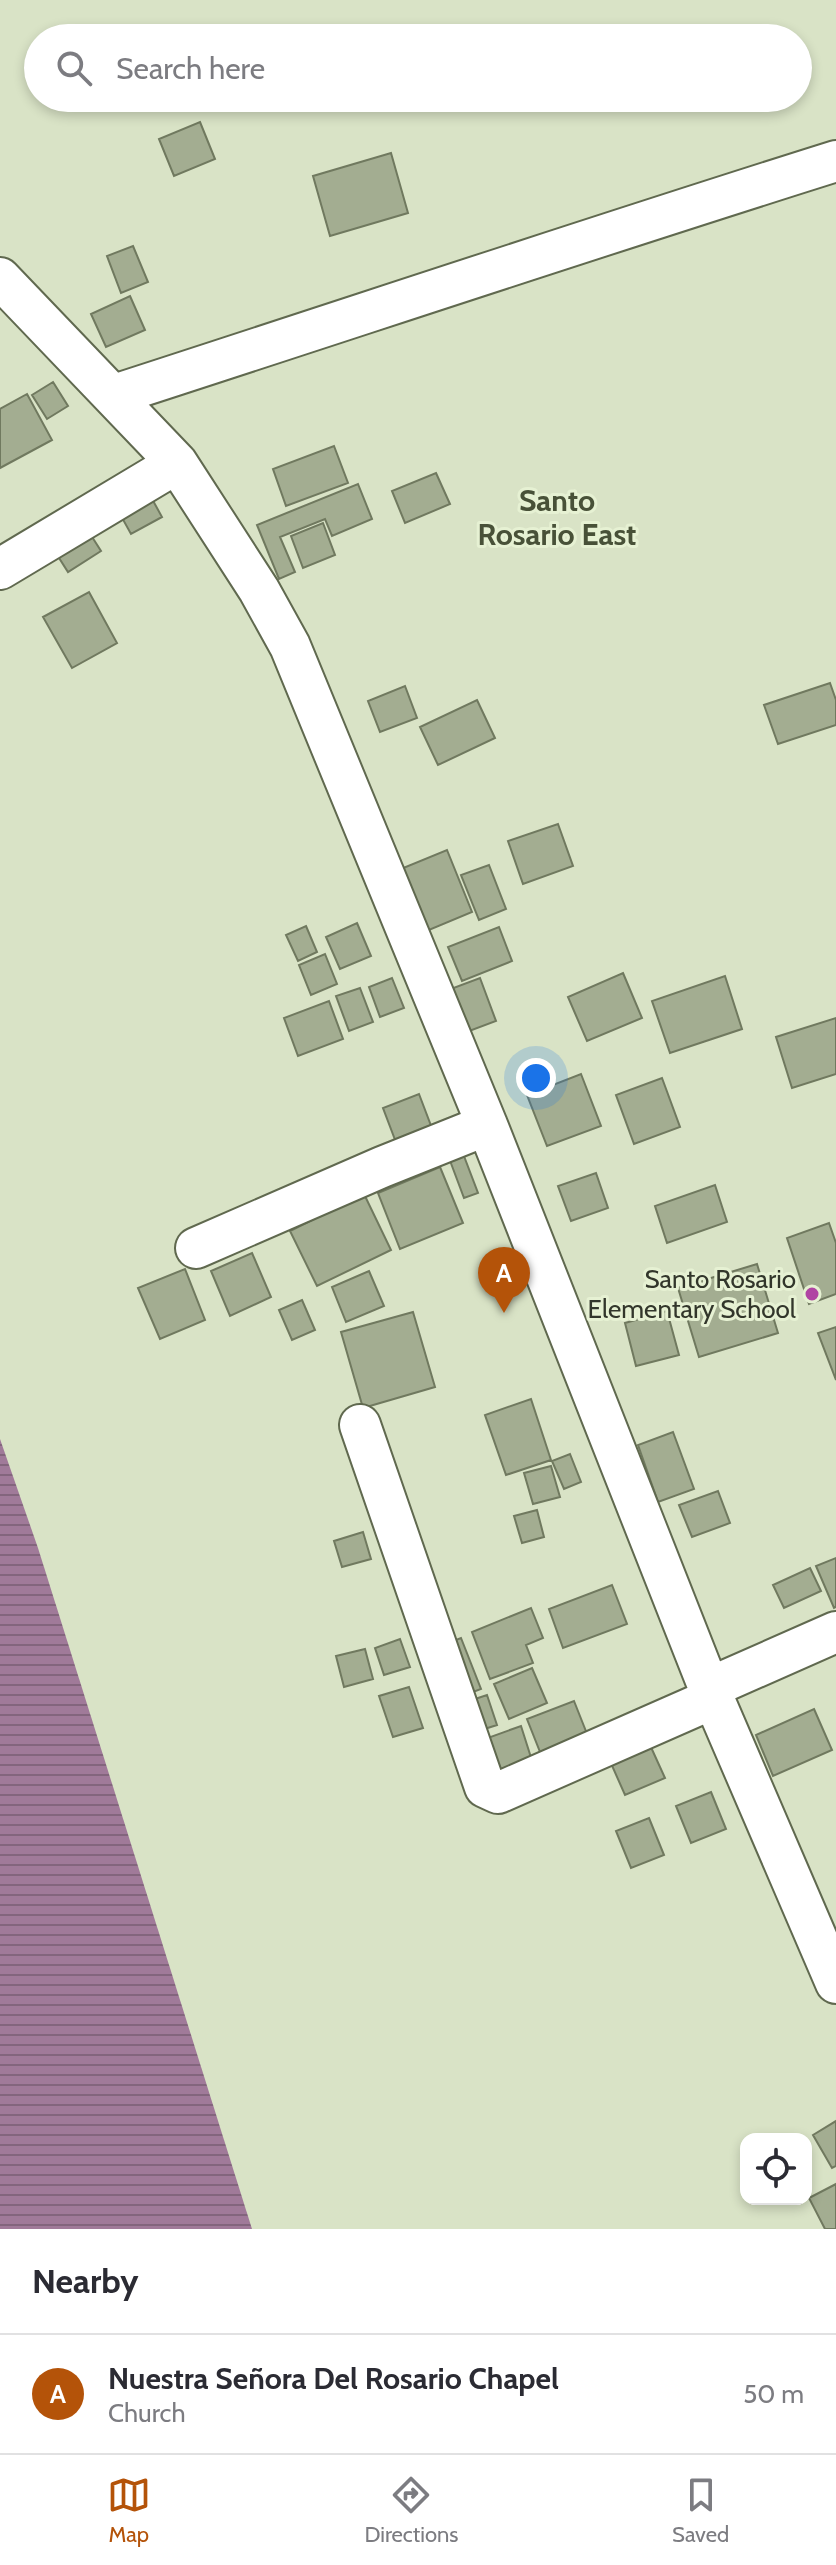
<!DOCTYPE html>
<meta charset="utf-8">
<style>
body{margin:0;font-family:Cabin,sans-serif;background:#f7f7f7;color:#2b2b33}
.controls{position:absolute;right:24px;bottom:24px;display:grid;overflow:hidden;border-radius:16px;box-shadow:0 4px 12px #0003}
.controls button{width:72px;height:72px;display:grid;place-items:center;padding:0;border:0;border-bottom:2px solid #e1e1e2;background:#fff;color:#2b2b33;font:40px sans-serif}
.you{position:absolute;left:536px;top:1078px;width:28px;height:28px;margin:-20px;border:6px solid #fff;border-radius:50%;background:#1a73e8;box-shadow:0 0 0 12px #1a73e833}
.badge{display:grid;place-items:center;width:52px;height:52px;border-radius:50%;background:#b45309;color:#fff;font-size:26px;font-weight:700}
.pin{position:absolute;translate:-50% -66px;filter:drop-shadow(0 2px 4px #0008)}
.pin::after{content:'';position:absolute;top:42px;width:28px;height:24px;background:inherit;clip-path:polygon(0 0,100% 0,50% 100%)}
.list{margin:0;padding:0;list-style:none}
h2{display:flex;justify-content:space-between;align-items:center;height:104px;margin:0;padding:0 32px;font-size:34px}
h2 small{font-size:26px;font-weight:400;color:#7c7c81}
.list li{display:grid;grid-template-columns:52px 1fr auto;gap:24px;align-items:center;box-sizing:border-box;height:120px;padding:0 32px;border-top:2px solid #e1e1e2}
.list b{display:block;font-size:30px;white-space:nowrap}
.list p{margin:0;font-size:26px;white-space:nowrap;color:#7c7c81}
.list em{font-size:26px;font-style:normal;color:#7c7c81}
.icon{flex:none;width:44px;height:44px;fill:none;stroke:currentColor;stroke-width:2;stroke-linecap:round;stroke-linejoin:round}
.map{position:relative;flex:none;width:836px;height:2229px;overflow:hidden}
.search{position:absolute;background:#fff;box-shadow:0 4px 12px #0003;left:24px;right:24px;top:24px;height:88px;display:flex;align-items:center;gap:20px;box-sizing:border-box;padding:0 28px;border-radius:44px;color:#7c7c81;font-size:30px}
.sheet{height:224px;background:#fff}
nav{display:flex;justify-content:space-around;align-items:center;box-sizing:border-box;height:112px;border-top:2px solid #e1e1e2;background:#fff;font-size:22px;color:#7c7c81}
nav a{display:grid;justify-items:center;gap:4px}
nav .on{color:#b45309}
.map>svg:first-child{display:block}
.water{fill:url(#water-rules)}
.building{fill:#a3ad91;stroke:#70795f;stroke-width:2}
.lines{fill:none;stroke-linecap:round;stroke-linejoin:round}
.minor-casing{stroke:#60694f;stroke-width:44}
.minor{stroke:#fff;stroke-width:40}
.poi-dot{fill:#b044a3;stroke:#e6f1d3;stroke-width:3}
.labels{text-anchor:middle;stroke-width:6;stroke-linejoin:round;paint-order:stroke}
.poi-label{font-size:26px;fill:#32362b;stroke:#e6f1d3;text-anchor:end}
.quarter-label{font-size:30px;font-weight:bold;fill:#485138;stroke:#e6f1d3}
</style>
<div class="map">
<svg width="836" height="2229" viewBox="0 0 836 2229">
<defs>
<pattern id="water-rules" width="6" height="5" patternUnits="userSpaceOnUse" patternTransform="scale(2)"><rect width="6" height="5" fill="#a07a99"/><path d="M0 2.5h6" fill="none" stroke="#83657d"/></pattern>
</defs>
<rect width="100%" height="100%" fill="#d9e3c6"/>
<path class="water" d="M0,1439L38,1548L252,2229H0Z"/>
<path class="building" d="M200,122L215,159L174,176L159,139Z
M391,153L408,213L330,236L313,176Z
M133,246L148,282L121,293L107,256Z
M130,296L145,330L106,347L91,314Z
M53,382L68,406L47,419L32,395Z
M27,394L52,440L0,468V409Z
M334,446L348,483L286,506L273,469Z
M436,473L450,504L405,523L392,491Z
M358,484L372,519L332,536L325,519L280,537L295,572L279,579L257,525Z
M146,488L162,517L131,534L115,505Z
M323,523L335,555L303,568L291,536Z
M87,529L101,551L68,572L54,550Z
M89,592L117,643L72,668L43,617Z
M830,683L836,700V725L778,744L764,705Z
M405,686L417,718L380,732L368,701Z
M477,700L495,738L438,765L420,727Z
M558,824L573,866L523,884L508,841Z
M447,850L472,912L417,935L391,873Z
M489,865L506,909L479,920L461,875Z
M357,923L371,956L340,969L326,937Z
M306,926L317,952L298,961L286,935Z
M499,927L512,961L462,981L448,947Z
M325,954L337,984L311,995L299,965Z
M623,973L642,1018L587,1041L568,997Z
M725,976L742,1029L670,1053L652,1001Z
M392,978L404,1008L380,1017L369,987Z
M480,978L496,1021L456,1036L440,993Z
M360,988L373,1022L349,1031L336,996Z
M329,1001L343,1039L298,1056L284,1018Z
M836,1018V1074L792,1088L776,1037Z
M581,1074L601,1126L547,1146L527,1095Z
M662,1078L680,1127L634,1144L616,1095Z
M419,1094L433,1131L397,1145L383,1108Z
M459,1143L478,1193L464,1198L449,1158Z
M440,1167L463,1223L400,1249L378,1193Z
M596,1173L608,1208L571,1221L558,1186Z
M715,1185L727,1222L667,1243L655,1206Z
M364,1194L391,1250L317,1286L290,1231Z
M829,1223L836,1243V1294L809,1304L787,1238Z
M252,1253L271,1297L230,1316L211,1271Z
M757,1264L778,1333L699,1357L678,1288Z
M185,1269L205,1320L160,1339L138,1288Z
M369,1271L384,1306L346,1322L332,1287Z
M302,1300L315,1330L292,1340L279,1310Z
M667,1311L679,1355L636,1366L625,1323Z
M413,1312L435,1387L363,1408L341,1332Z
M836,1327V1380L818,1333Z
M531,1399L551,1460L506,1475L485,1415Z
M673,1432L694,1489L658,1502L638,1445Z
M570,1454L581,1482L564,1489L552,1461Z
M551,1466L560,1497L533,1504L524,1473Z
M718,1491L730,1523L692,1537L679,1505Z
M537,1510L544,1537L522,1543L514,1516Z
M363,1532L371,1559L342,1567L334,1541Z
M836,1558V1607L834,1608L816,1566Z
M810,1568L821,1591L784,1608L773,1585Z
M612,1585L627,1624L563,1648L549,1609Z
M531,1608L543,1638L526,1645L533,1663L490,1679L472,1632Z
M461,1638L481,1689L460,1697L440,1646Z
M400,1639L410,1667L384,1675L375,1648Z
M365,1649L373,1679L344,1687L336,1656Z
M532,1668L547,1703L509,1719L494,1684Z
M409,1687L423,1728L393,1737L379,1696Z
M487,1695L497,1725L475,1732L466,1702Z
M574,1701L591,1744L544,1762L527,1719Z
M814,1709L832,1750L773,1776L756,1735Z
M521,1726L534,1767L498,1781L482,1740Z
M645,1734L665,1778L625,1795L606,1752Z
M711,1792L726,1829L691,1843L676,1806Z
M649,1818L664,1855L631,1868L616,1831Z
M836,2121V2166L832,2168L813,2135Z
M836,2184V2229H825L809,2198Z"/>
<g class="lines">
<defs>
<path id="minor" d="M0,278L177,463L259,590L290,646L487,1125L709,1688L836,1983
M114,395C355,317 594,237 836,161
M0,569L177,463
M196,1248L382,1167L487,1125
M360,1425L485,1787L498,1793L714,1698
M709,1688L836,1632"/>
</defs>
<use href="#minor" class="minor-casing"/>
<use href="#minor" class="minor"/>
</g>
<circle class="poi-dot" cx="812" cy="1294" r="8"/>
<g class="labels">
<g class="poi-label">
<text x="796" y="1288">Santo Rosario<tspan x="796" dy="30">Elementary School</tspan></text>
</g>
<g class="quarter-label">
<text x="557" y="511">Santo<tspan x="557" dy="34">Rosario East</tspan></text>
</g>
</g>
</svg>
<div class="controls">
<button><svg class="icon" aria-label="locate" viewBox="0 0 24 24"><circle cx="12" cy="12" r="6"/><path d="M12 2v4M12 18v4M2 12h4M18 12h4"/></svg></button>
</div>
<div class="you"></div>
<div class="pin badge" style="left:504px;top:1313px">A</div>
<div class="search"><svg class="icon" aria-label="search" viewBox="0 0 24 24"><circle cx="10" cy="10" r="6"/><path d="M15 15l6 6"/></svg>Search here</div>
</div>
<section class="sheet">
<h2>Nearby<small></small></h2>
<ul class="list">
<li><span class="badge">A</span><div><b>Nuestra Señora Del Rosario Chapel</b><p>Church</p></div><em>50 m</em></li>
</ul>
</section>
<nav>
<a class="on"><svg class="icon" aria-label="map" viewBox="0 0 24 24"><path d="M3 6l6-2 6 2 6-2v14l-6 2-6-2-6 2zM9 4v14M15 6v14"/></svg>Map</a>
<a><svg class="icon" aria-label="directions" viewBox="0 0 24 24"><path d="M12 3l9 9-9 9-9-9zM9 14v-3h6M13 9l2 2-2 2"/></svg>Directions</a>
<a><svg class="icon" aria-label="saved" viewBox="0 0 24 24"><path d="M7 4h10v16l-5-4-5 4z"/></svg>Saved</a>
</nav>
